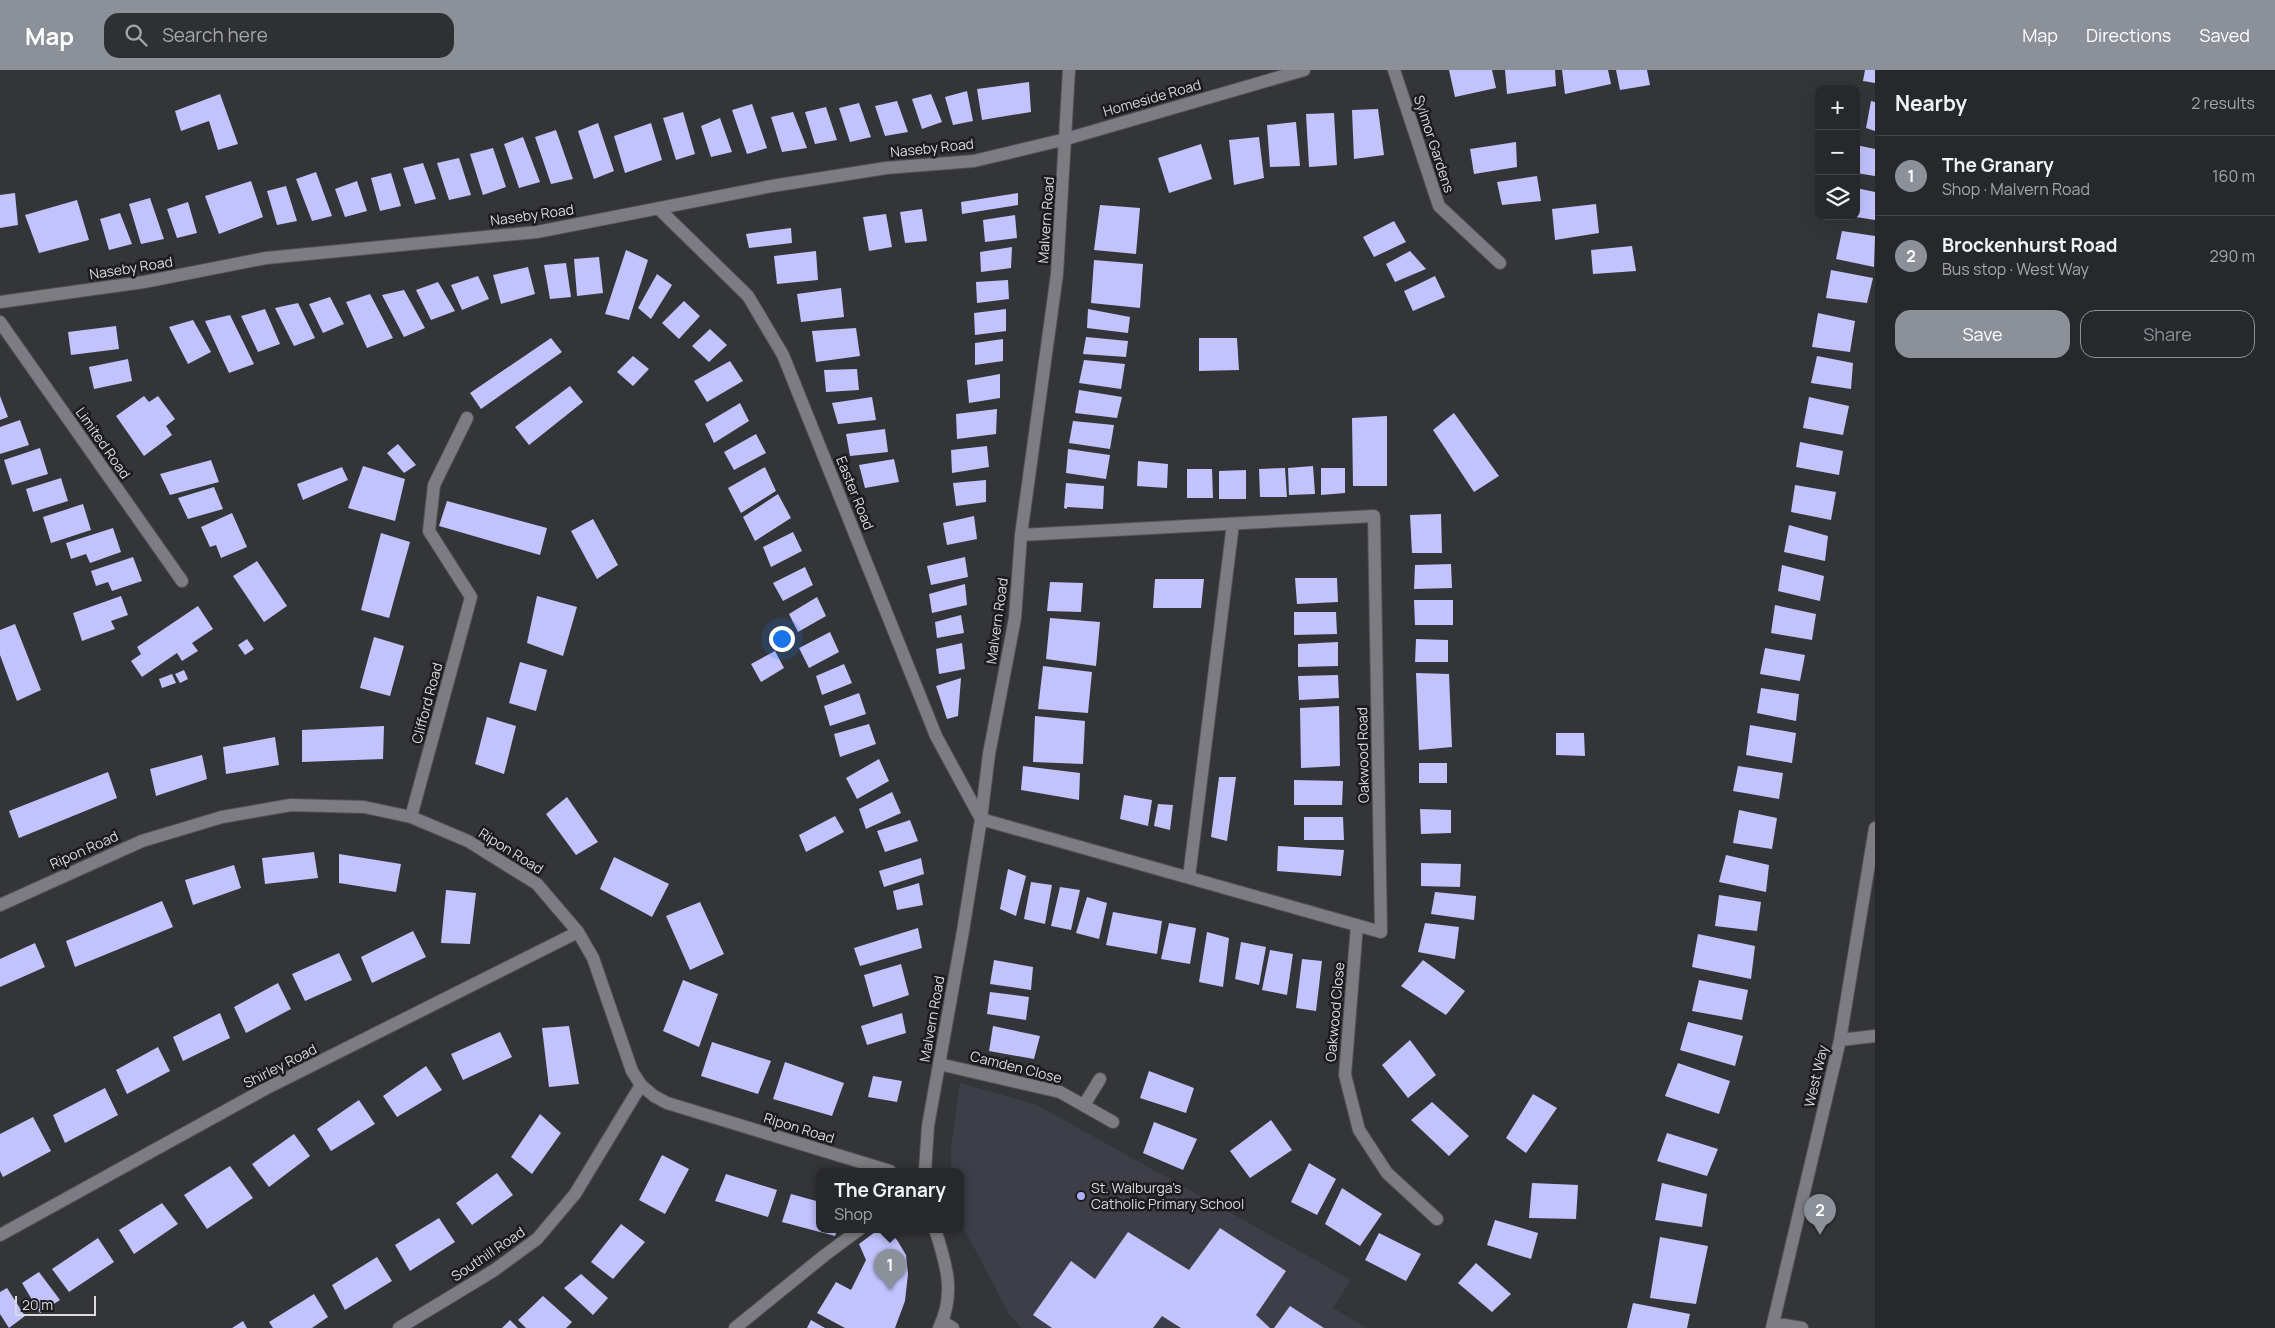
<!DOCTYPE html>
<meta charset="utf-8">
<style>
body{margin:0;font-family:Manrope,sans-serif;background:#2f3033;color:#f1f3f6}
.controls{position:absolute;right:15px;top:15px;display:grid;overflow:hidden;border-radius:10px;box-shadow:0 5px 20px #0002}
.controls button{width:45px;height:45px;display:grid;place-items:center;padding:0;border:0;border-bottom:1px solid #434447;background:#27282b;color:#f1f3f6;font:25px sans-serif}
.scale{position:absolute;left:15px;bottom:12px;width:81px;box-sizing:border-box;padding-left:5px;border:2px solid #dbdbdf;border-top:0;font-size:14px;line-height:18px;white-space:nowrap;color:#dbdbdf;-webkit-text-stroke:4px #1c1c1f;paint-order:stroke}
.you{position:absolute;left:781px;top:568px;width:18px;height:18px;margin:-12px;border:4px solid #fff;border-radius:50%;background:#1a73e8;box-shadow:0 0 0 8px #1a73e833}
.badge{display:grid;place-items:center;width:32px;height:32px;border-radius:50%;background:#8c9099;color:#fff;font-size:16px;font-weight:700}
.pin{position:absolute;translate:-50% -41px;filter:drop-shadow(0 1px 2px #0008)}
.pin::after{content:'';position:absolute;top:26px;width:18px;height:15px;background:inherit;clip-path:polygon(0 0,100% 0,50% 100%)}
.popup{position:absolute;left:816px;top:1098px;width:148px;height:65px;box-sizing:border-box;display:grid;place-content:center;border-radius:10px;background:#27282b;filter:drop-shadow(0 1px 4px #0005);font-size:16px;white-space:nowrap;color:#a4a6a9}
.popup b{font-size:19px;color:#f1f3f6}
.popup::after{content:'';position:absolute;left:50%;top:100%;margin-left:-10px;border:10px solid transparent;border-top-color:#27282b}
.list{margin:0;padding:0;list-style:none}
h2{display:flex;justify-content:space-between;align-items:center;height:65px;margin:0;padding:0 20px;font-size:21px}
h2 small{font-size:16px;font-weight:400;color:#a4a6a9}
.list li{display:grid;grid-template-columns:32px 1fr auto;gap:15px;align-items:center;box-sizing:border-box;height:80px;padding:0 20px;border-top:1px solid #434447}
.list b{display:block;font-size:19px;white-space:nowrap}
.list p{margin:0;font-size:16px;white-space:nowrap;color:#a4a6a9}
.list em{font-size:16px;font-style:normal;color:#a4a6a9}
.actions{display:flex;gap:10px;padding:15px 20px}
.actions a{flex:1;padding:11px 0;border:1px solid #8c9099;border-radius:15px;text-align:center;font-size:18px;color:#8c9099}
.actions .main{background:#8c9099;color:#fff}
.icon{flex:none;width:28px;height:28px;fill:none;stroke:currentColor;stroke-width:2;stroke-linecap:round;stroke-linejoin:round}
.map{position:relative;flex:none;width:1875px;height:1258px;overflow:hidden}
header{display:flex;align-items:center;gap:30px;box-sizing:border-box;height:70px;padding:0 25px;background:#8c9099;color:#fff}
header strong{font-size:24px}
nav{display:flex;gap:28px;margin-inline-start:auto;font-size:18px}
.search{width:350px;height:45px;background:#2f3033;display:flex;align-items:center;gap:12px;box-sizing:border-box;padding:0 18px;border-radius:15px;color:#a4a6a9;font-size:19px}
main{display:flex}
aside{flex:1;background:#27282b}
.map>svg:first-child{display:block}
.built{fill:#3e3e49}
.building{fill:#c2c2fe}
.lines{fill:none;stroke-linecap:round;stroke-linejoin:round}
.minor-casing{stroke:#515156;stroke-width:14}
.minor{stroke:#7c7c82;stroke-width:12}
.poi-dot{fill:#afaefa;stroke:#1c1c1f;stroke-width:2}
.labels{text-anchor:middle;stroke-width:5;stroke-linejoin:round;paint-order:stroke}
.street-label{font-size:14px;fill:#dbdbdf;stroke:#1c1c1f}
.poi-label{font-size:14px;fill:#dbdbdf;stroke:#1c1c1f;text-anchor:start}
</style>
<header>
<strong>Map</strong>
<div class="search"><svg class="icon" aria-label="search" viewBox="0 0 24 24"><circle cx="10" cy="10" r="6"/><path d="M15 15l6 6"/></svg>Search here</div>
<nav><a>Map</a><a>Directions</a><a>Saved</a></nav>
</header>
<main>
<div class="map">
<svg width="1875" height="1258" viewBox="0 0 1875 1258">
<rect width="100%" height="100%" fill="#343539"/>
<path class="built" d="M960,1013L1037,1035L1351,1210L1333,1238L1367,1258H1021L1009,1244L960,1151V1101H951V1077Z"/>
<path class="building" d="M1449,0H1492L1496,18L1455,27Z
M1505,0H1555L1556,16L1507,24Z
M1562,0H1608L1611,14L1565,24Z
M1616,0H1647L1650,15L1620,20Z
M1865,0H1875V13L1863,11Z
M1029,12L1031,42L982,50L977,19Z
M967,21L973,51L953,55L945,27Z
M220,24L238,74L218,80L209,51L181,61L175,41Z
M931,24L942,52L922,59L912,29Z
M897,31L908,62L885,66L875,36Z
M1871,31L1875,32V61L1866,58Z
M859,33L871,67L850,72L839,38Z
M752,34L767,78L747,84L732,40Z
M826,37L837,70L815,74L805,42Z
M1378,39L1384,85L1354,89L1352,40Z
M683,42L695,84L676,90L663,48Z
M793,42L807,78L782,82L771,47Z
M1334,43L1337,95L1309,97L1306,44Z
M720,48L732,82L711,87L701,56Z
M1296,52L1300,96L1270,97L1267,55Z
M598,53L614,101L594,109L578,61Z
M651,53L662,90L625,103L614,66Z
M556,60L573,109L551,114L535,67Z
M523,67L540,112L519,118L504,74Z
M1259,67L1264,108L1234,115L1229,70Z
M1516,72L1517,97L1474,104L1470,79Z
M1201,74L1212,109L1169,123L1158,88Z
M1856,75L1875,79V106L1856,103Z
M493,78L506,117L483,125L470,84Z
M459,88L471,125L449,130L437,93Z
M423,93L436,129L415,134L403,98Z
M316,102L332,146L312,151L296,109Z
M391,103L401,136L380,141L371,108Z
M1537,106L1541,131L1502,135L1497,112Z
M251,111L263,147L219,164L205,126Z
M357,111L367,141L345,147L335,119Z
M286,116L297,151L277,155L267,121Z
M1856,118L1875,122V150L1856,147Z
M15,123L18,155L0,158V125Z
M1018,123V135L962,144L961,132Z
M150,128L164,169L141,174L129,134Z
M77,130L89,170L39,183L25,145Z
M188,132L197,163L177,168L167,139Z
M1596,134L1599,163L1555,170L1552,139Z
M1100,135L1140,138L1136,184L1094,180Z
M922,139L927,171L905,173L900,142Z
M120,143L132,174L109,180L100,149Z
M886,144L892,177L869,181L863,147Z
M1015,145L1017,168L985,172L983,150Z
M1394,151L1406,172L1374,187L1363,167Z
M791,158L792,173L749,178L746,164Z
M1842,161L1875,166L1874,197L1836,189Z
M1632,176L1636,201L1593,204L1591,180Z
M1012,177L1011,198L981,202L980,182Z
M626,180L648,190L629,250L605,244Z
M816,181L818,210L777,214L774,186Z
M1410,181L1426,199L1395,212L1386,194Z
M599,187L603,223L577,226L574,189Z
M1094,190L1143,194L1140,238L1091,233Z
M566,193L571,227L550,229L544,195Z
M528,197L535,224L501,234L493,205Z
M1831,200L1873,208L1867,233L1826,228Z
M657,204L672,215L651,249L638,238Z
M478,206L489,229L462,240L451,215Z
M1435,206L1445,227L1413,241L1404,221Z
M1008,210L1009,229L977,233L976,212Z
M438,212L455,241L431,250L416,220Z
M841,218L844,247L801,252L797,224Z
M404,220L425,258L404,267L382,225Z
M370,224L393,268L367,278L346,232Z
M330,227L344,254L323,263L309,234Z
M684,231L700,246L679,269L662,253Z
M298,233L315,268L294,276L275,238Z
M265,239L280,274L258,282L241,246Z
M1006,239V261L975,265L974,243Z
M1088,239L1130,247L1128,263L1087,258Z
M1818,243L1855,251L1850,282L1812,277Z
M230,245L254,294L229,303L205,251Z
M193,250L211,282L188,294L169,257Z
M116,256L119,279L71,285L68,262Z
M856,258L860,286L816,292L812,261Z
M710,259L727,275L709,292L692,276Z
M1086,267L1128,271L1126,287L1083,284Z
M551,268L562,282L481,339L470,323Z
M1199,268H1237L1239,300L1199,301Z
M1003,269V291L975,295V273Z
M633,286L649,299L633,316L617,302Z
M1817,286L1853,293L1851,319L1811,313Z
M128,289L132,311L94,319L89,297Z
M1084,290L1125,294L1121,319L1079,313Z
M730,291L743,311L707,332L694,311Z
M857,299L859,320L826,322L824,300Z
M1000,304V328L969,333L967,310Z
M570,316L583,332L529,375L515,357Z
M1079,320L1122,327L1117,348L1075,343Z
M0,326L8,347L0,350Z
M144,326L149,332L158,326L175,349L166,356L172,365L144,386L116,346Z
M872,327L876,350L838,354L832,333Z
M1809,327L1849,336L1843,365L1803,358Z
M740,333L749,351L714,373L705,354Z
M997,339L996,364L957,369L956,344Z
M1454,343L1499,406L1474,422L1433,360Z
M1387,346V416H1353L1352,348Z
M20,350L29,375L0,384V357Z
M1073,351L1114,355L1110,379L1069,373Z
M885,359L888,382L850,386L846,364Z
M756,364L766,383L734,400L724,382Z
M1800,372L1843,381L1839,405L1796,397Z
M398,374L416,395L404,403L387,383Z
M987,376L989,397L952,403L951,380Z
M40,378L48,404L12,415L4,390Z
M1068,379L1110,385L1106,409L1066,403Z
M894,389L899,412L865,418L859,395Z
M211,390L219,412L170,425L160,404Z
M1138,391L1168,394L1167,418L1137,416Z
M363,396L405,409L395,451L348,438Z
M1313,396L1315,424L1289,425L1288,398Z
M342,397L348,410L303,430L297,414Z
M765,397L776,421L741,443L728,418Z
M1285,398L1287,427H1260L1259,399Z
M1321,398H1345V423L1321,425Z
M1187,399H1212L1213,428H1187Z
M1246,400V429H1219V401Z
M61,408L68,431L33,442L26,419Z
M986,410V432L956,436L953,413Z
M1066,413L1104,416L1103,439L1067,437V439L1064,438Z
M1795,415L1836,422L1831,450L1791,442Z
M214,417L223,439L188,449L178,428Z
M778,424L791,448L755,471L743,447Z
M447,431L547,458L540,485L439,456Z
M83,434L91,460L51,473L43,447Z
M232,443L247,477L221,488L216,475L210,477L201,457Z
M1441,444L1442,483H1412L1410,445Z
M974,446L977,469L947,475L943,453Z
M593,449L618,495L597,509L571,461Z
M1789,455L1828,466L1825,491L1784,482Z
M113,458L121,482L90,493L86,484L71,489L66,473Z
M793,462L802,481L771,497L763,477Z
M381,463L410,472L389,548L361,540Z
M133,487L142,511L112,521L108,512L96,516L91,501Z
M965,487L968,507L931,515L927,496Z
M257,491L287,536L264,552L233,506Z
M1451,494L1452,518L1414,519L1415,495Z
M1782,495L1824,506L1820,531L1778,521Z
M805,497L813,515L783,531L773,513Z
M1295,508H1337L1338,532L1297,534Z
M1155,509H1204L1201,538H1153Z
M1050,512L1083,513L1081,542L1047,541Z
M965,514L967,535L932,543L929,524Z
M121,526L128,545L111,551L115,559L82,571L73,543Z
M537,526L577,537L563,586L527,573Z
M817,527L826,546L798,562L789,544Z
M1414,530H1453V555H1415Z
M1775,535L1816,544L1812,570L1771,563Z
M198,536L213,559L192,573L198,581L182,591L177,583L142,607L131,591L141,584L137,577Z
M1294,542H1336L1337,564L1294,565Z
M961,545L964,563L937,568L935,552Z
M1050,548L1100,552L1096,596L1046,589Z
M15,554L41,620L17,631L0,585V560Z
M830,562L839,582L809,598L799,578Z
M374,567L404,576L390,626L360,618Z
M247,569L254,579L245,585L238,575Z
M1416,569L1448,570V592H1415Z
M1338,572V596L1298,597V574Z
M962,573L965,599L939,604L936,579Z
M1765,578L1805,585L1800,611L1760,604Z
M775,581L784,598L761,612L751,594Z
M520,592L547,600L536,641L509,633Z
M844,594L852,613L822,625L816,606Z
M1043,596L1092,602L1088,643L1038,639Z
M184,600L188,609L180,613L175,604Z
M1416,603L1449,604L1452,677L1419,680Z
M172,604L176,613L162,618L159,609Z
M1338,605L1339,628L1299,630L1298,606Z
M961,608L958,646L947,649L936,616Z
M1761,618L1799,624L1796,651L1757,643Z
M859,623L866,644L830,656L824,636Z
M1339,636L1340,696L1301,698L1300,638Z
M1035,646L1085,651L1083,694L1033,692Z
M487,647L516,656L504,704L475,694Z
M869,654L876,674L840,687L834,664Z
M1750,655L1796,663L1792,693L1746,685Z
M384,656L383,689L302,692V660Z
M1556,663H1584L1585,686L1556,685Z
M275,667L279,695L226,704L223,677Z
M202,685L207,709L156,726L150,699Z
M879,689L889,711L857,729L846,708Z
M1419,693H1447V713H1419Z
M1023,696L1080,703L1079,730L1021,720Z
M1738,696L1783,703L1779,729L1733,721Z
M108,702L117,728L19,768L9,741Z
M1219,707H1236L1227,771L1211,767Z
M1294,710L1343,711L1342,735H1294Z
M892,722L901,743L866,759L859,739Z
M1124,725L1152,730L1148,756L1120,749Z
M567,727L598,772L576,785L546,744Z
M1158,734L1173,735L1170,760L1154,756Z
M1420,739L1451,740V763L1421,764Z
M1739,740L1777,748L1772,779L1733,773Z
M835,746L844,762L806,782L799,765Z
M1304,747H1343L1344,770H1304Z
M910,750L918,771L885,782L877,761Z
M1278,776L1344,780L1341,806L1277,801Z
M314,782L318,808L265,814L262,788Z
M339,784L401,794L396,822L339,813Z
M1726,785L1769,795L1766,822L1719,812Z
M614,787L669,814L652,847L600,819Z
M921,788L924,804L884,817L879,801Z
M1421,793L1461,794L1460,817L1421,816Z
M234,795L241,818L193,835L185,810Z
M1008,799L1026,806L1016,846L1000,839Z
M1031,812L1052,815L1045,854L1024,849Z
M919,813L923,835L897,840L893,821Z
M1060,817L1080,820L1071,860L1051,856Z
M446,820L476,823L470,874L441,873Z
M1435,822L1476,826L1474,850L1431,844Z
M1719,825L1761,832L1757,861L1715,856Z
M1087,827L1107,833L1099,869L1076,863Z
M162,831L173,857L75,897L66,871Z
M700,832L724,884L690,900L666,846Z
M1113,842L1162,851L1157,884L1106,875Z
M1169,853L1196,858L1190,894L1161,889Z
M1425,853L1459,857L1455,889L1418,882Z
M918,858L922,878L860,896L854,878Z
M413,861L426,887L372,913L361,887Z
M1207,862L1229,868L1223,917L1199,912Z
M1698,864L1755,876L1751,909L1692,897Z
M1241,872L1266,877L1259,915L1235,909Z
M35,873L45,897L0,917V889Z
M1270,880L1293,884L1287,925L1262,920Z
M339,883L352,910L305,931L292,904Z
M1302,889L1322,891L1316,941L1296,938Z
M994,890L1033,897L1031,920L990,914Z
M1423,890L1465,921L1446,945L1401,916Z
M901,894L909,925L873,937L864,905Z
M683,910L718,924L699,977L663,961Z
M1699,910L1748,920L1742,950L1692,941Z
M278,913L291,939L246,963L234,937Z
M990,922L1029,927L1026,950L987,944Z
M220,943L230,968L183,991L173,967Z
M902,943L906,963L867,975L861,956Z
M1688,952L1743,966L1735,996L1680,980Z
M569,956L579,1014L549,1017L542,958Z
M993,956L1040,966L1034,989L989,981Z
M500,962L512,987L463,1010L451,984Z
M1410,970L1436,1005L1408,1028L1382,995Z
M712,972L771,991L758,1024L701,1006Z
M158,977L170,1001L127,1024L116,1000Z
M785,992L844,1013L832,1046L773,1029Z
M1678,993L1730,1011L1719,1044L1665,1026Z
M426,996L442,1020L397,1047L383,1026Z
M1149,1001L1194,1018L1186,1043L1140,1028Z
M873,1006L902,1011L897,1032L868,1027Z
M105,1018L118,1045L65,1073L53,1045Z
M1533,1024L1557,1038L1526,1083L1506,1068Z
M359,1030L375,1054L331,1081L317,1059Z
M1432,1032L1469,1066L1449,1086L1411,1050Z
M540,1044L561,1063L532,1104L511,1087Z
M33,1047L51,1081L3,1107L0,1101V1064Z
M1271,1050L1292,1080L1250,1108L1230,1081Z
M1154,1052L1197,1069L1183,1100L1143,1083Z
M1667,1063L1718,1079L1707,1106L1657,1091Z
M294,1064L310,1086L269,1117L252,1094Z
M662,1085L689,1099L665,1144L639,1130Z
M1309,1093L1336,1109L1317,1145L1291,1132Z
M230,1096L253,1128L207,1159L184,1125Z
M497,1103L513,1125L472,1155L456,1133Z
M726,1104L777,1120L768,1147L715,1131Z
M1532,1113L1578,1115L1576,1149L1529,1148Z
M1662,1113L1707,1124L1702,1157L1655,1150Z
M1342,1118L1382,1144L1360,1176L1325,1154Z
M791,1124L820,1132V1159H838L835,1166L782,1152Z
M162,1133L178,1154L134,1184L119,1160Z
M439,1148L455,1172L410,1201L395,1175Z
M1495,1150L1538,1163L1531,1189L1487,1175Z
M621,1154L645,1172L613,1209L591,1192Z
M1220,1158L1286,1201L1256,1245L1270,1258H1181L1162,1246L1153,1258H1052L1033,1245L1071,1191L1095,1209L1128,1162L1189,1200Z
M879,1159H886L897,1170L906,1185L908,1204L905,1231L895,1258H845L817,1243L836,1212L851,1220L866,1190L859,1174Z
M1379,1163L1421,1184L1406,1211L1365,1190Z
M1660,1167L1708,1176L1696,1234L1650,1228Z
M98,1168L114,1192L69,1222L52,1199Z
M377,1187L392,1211L345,1240L332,1215Z
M1476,1193L1511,1224L1492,1242L1458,1213Z
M39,1202L60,1230L40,1243L22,1213Z
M581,1204L608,1228L593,1245L564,1218Z
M7,1218L25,1246L9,1258L0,1244V1222Z
M314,1224L328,1247L312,1258H273L269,1252Z
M543,1226L572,1252L566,1258H526L518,1250Z
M1633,1233L1690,1244L1687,1258H1627Z
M1290,1236L1324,1258H1274Z
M510,1250L518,1258H502Z
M811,1250L825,1258H807Z
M243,1251L247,1258H232Z"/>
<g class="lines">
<defs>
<path id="minor" d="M1394,0L1439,136L1500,193
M658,138L748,226L783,285L936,666L981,749L1381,862L1374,446L1021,465
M0,232L144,212L266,188L537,162L772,116L886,98L974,91L1066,69L1304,0
M0,252L182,511
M411,747L471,527L429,461L434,415L467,348
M1189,807L1233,454
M0,835L142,771L222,747L291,735L364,737L411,747L468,771L537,814L578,862L593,888L632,1001L641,1015L654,1026L667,1033L890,1101
M1357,855L1345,1005L1359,1060L1387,1103L1437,1149
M1840,970L1875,966
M939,994L1060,1022L1113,1052
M1084,1035L1100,1009
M925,1101L928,1056L963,861L981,749L989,684L1015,548L1021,465L1057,204L1069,0
M935,1159C946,1193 956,1224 939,1258
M0,1165L265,1019L578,862
M942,1251L953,1258
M1773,1253L1802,1258
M399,1258L493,1201L537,1169L575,1124L641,1015
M735,1258L825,1185L860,1159
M1772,1258L1840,970L1875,758"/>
</defs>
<use href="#minor" class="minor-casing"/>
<use href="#minor" class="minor"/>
</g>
<circle class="poi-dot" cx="1081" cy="1126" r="5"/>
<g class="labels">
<g class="street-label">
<text transform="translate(1152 28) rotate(-16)" y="5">Homeside Road</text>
<text transform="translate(1434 74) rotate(72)" y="5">Sylmor Gardens</text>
<text transform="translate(932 78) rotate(-6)" y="5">Naseby Road</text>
<text transform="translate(532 145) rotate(-8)" y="5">Naseby Road</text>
<text transform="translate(1046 150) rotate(-86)" y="5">Malvern Road</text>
<text transform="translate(131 198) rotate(-9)" y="5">Naseby Road</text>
<text transform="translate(103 373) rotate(55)" y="5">Limited Road</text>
<text transform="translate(855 423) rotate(68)" y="5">Easter Road</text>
<text transform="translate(997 551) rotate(-82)" y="5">Malvern Road</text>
<text transform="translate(427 633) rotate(-75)" y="5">Clifford Road</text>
<text transform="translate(1363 685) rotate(-91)" y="5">Oakwood Road</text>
<text transform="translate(84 780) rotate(-24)" y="5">Ripon Road</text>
<text transform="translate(511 781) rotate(32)" y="5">Ripon Road</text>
<text transform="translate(1335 942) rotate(-85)" y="5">Oakwood Close</text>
<text transform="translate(932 949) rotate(-80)" y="5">Malvern Road</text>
<text transform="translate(280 996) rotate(-27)" y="5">Shirley Road</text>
<text transform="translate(1016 997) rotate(14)" y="5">Camden Close</text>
<text transform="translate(1816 1006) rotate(-77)" y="5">West Way</text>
<text transform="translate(799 1058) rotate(17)" y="5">Ripon Road</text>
<text transform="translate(488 1184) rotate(-34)" y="5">Southill Road</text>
</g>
<g class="poi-label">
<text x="1091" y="1123">St. Walburga's<tspan x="1091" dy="16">Catholic Primary School</tspan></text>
</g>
</g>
</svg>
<div class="controls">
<button>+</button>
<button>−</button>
<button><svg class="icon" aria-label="layers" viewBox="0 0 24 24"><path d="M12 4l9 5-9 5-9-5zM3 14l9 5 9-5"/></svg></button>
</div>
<div class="scale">20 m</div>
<div class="you"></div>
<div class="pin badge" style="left:890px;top:1220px">1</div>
<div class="popup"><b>The Granary</b>Shop</div>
<div class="pin badge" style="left:1820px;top:1165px">2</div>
</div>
<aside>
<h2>Nearby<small>2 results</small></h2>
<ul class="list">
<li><span class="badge">1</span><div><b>The Granary</b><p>Shop · Malvern Road</p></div><em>160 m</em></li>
<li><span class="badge">2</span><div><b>Brockenhurst Road</b><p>Bus stop · West Way</p></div><em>290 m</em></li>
</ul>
<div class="actions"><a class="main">Save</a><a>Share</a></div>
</aside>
</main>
